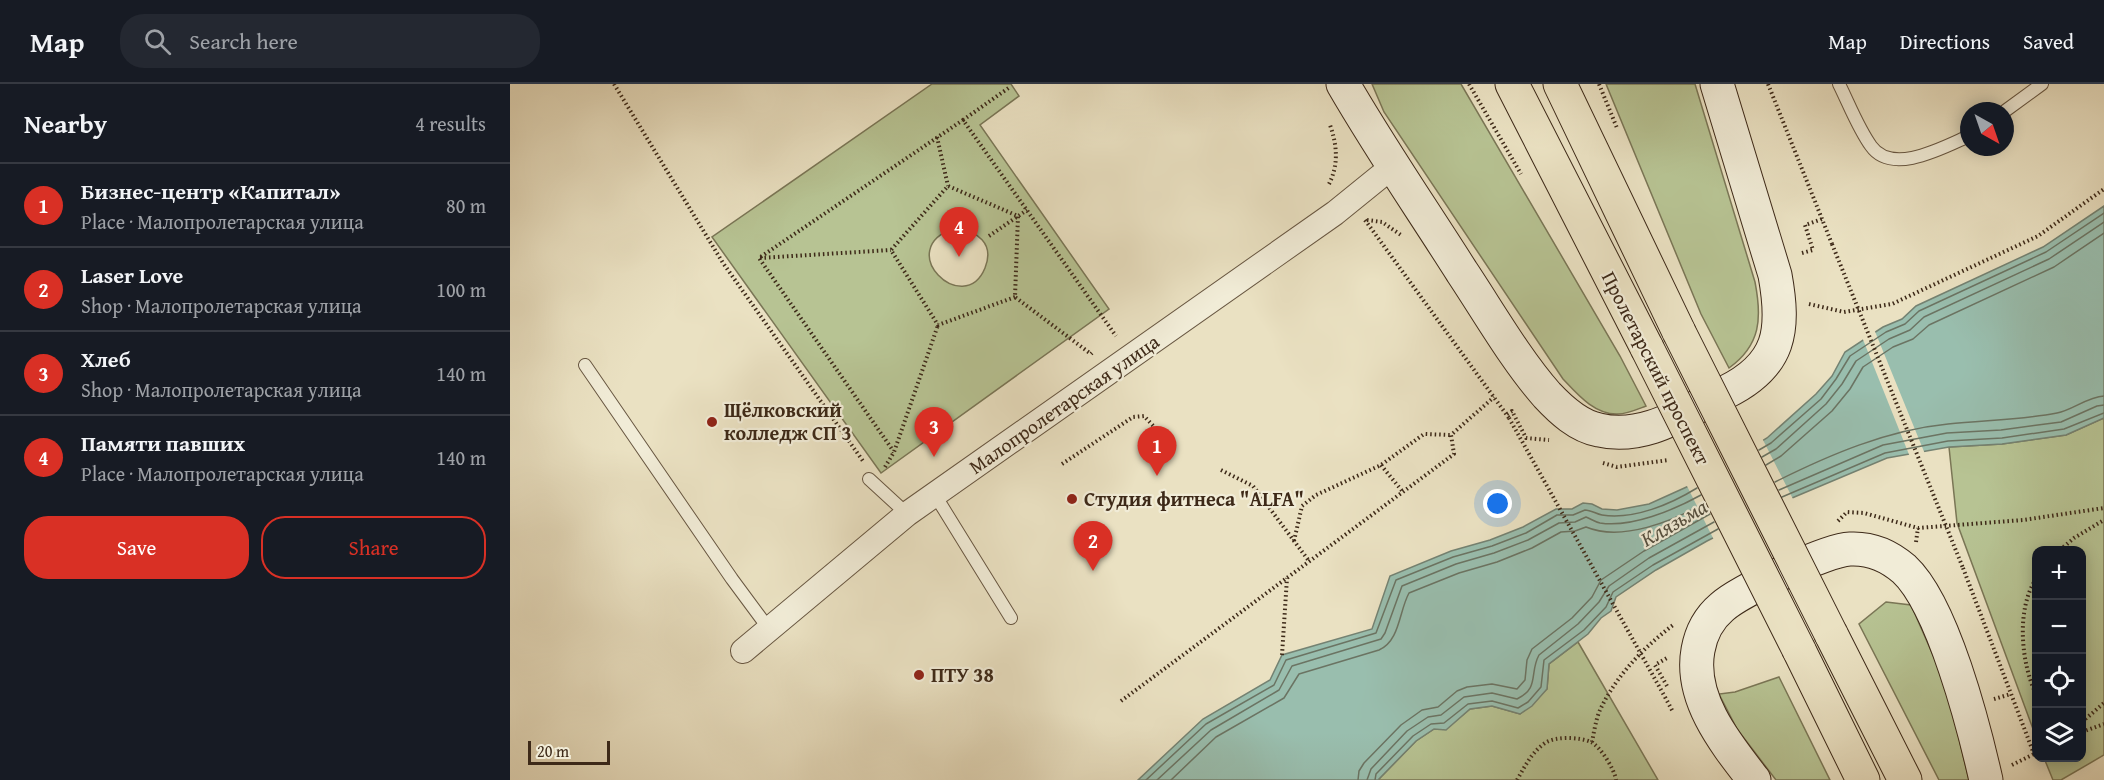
<!DOCTYPE html>
<meta charset="utf-8">
<style>
body{margin:0;font-family:"Gentium Book Plus",serif;background:#242831;color:#f1f3f6}
.controls{position:absolute;right:18px;bottom:18px;display:grid;overflow:hidden;border-radius:12px;box-shadow:0 3px 15px #0003}
.controls button{width:54px;height:54px;display:grid;place-items:center;padding:0;border:0;border-bottom:2px solid #363941;background:#171b24;color:#f1f3f6;font:30px sans-serif}
.compass{position:absolute;left:1450px;top:18px;width:54px;height:54px;border-radius:50%;background:#171b24;box-shadow:0 3px 15px #0003;rotate:140deg}
.scale{position:absolute;left:18px;bottom:15px;width:82px;box-sizing:border-box;padding-left:6px;border:3px solid #3d2918;border-top:0;font-size:16px;line-height:21px;white-space:nowrap;color:#3d2918;-webkit-text-stroke:4px #f1ecd7;paint-order:stroke}
.you{position:absolute;left:988px;top:420px;width:21px;height:21px;margin:-15px;border:4px solid #fff;border-radius:50%;background:#1a73e8;box-shadow:0 0 0 9px #1a73e833}
.badge{display:grid;place-items:center;width:39px;height:39px;border-radius:50%;background:#d93025;color:#fff;font-size:20px;font-weight:700}
.pin{position:absolute;translate:-50% -50px;filter:drop-shadow(0 2px 3px #0008)}
.pin::after{content:'';position:absolute;top:32px;width:21px;height:18px;background:inherit;clip-path:polygon(0 0,100% 0,50% 100%)}
.list{margin:0;padding:0;list-style:none}
h2{display:flex;justify-content:space-between;align-items:center;height:78px;margin:0;padding:0 24px;font-size:26px}
h2 small{font-size:20px;font-weight:400;color:#9ea1a6}
.list li{display:grid;grid-template-columns:39px 1fr auto;gap:18px;align-items:center;box-sizing:border-box;height:84px;padding:0 24px;border-top:2px solid #363941}
.list b{display:block;font-size:22px;white-space:nowrap}
.list p{margin:0;font-size:20px;white-space:nowrap;color:#9ea1a6}
.list em{font-size:20px;font-style:normal;color:#9ea1a6}
.actions{display:flex;gap:12px;padding:18px 24px}
.actions a{flex:1;padding:14px 0;border:2px solid #d93025;border-radius:24px;text-align:center;font-size:21px;color:#d93025}
.actions .main{background:#d93025;color:#fff}
.icon{flex:none;width:33px;height:33px;fill:none;stroke:currentColor;stroke-width:2;stroke-linecap:round;stroke-linejoin:round}
.map{position:relative;flex:none;width:1594px;height:696px;overflow:hidden}
header{display:flex;align-items:center;gap:36px;box-sizing:border-box;height:84px;padding:0 30px;background:#171b24;border-bottom:2px solid #363941}
header strong{font-size:28px}
nav{display:flex;gap:33px;margin-inline-start:auto;font-size:21px}
.search{width:420px;height:54px;background:#242831;display:flex;align-items:center;gap:15px;box-sizing:border-box;padding:0 21px;border-radius:24px;color:#9ea1a6;font-size:22px}
main{display:flex}
aside{flex:1;background:#171b24}
.map>svg:first-child{display:block}
.green{fill:#b7c393;stroke:#7a7656;stroke-width:1.5;fill-rule:evenodd}
.water{fill:#99beae;stroke:#748272;stroke-width:1.5}
.pier{fill:#eae1c2}
.lines{fill:none;stroke-linecap:round;stroke-linejoin:round}
.shore{stroke:#6b7463;stroke-width:1.5}
.lane-casing{stroke:#685742;stroke-width:14}
.street-casing{stroke:#685742;stroke-width:26}
.secondary-casing{stroke:#3d2918;stroke-width:35}
.primary-casing{stroke:#3d2918;stroke-width:35}
.path{stroke:#3d2918;stroke-width:4;stroke-dasharray:1.5 3;stroke-linecap:butt}
.lane{stroke:#f1ecd7;stroke-width:12}
.street{stroke:#f1ecd7;stroke-width:24}
.secondary{stroke:#f1ecd7;stroke-width:33}
.primary{stroke:#eae1c2;stroke-width:33}
.primary-bridge-casing{stroke:#3d2918;stroke-width:35;stroke-linecap:butt}
.path-bridge{stroke:#3d2918;stroke-width:4;stroke-dasharray:1.5 3;stroke-linecap:butt}
.primary-bridge{stroke:#eae1c2;stroke-width:33}
.poi-dot{fill:#8f2418;stroke:#f1ecd7;stroke-width:2}
.labels{text-anchor:middle;stroke-width:4.5;stroke-linejoin:round;paint-order:stroke}
.street-label{font-size:20px;fill:#3d2918;stroke:#f1ecd7}
.poi-label{font-size:20px;font-weight:bold;fill:#3d2918;stroke:#f1ecd7;text-anchor:start}
.water-label{font-size:21px;font-style:italic;fill:#544e3e;stroke:#f1ecd7}
</style>
<header>
<strong>Map</strong>
<div class="search"><svg class="icon" aria-label="search" viewBox="0 0 24 24"><circle cx="10" cy="10" r="6"/><path d="M15 15l6 6"/></svg>Search here</div>
<nav><a>Map</a><a>Directions</a><a>Saved</a></nav>
</header>
<main>
<aside>
<h2>Nearby<small>4 results</small></h2>
<ul class="list">
<li><span class="badge">1</span><div><b>Бизнес-центр «Капитал»</b><p>Place · Малопролетарская улица</p></div><em>80 m</em></li>
<li><span class="badge">2</span><div><b>Laser Love</b><p>Shop · Малопролетарская улица</p></div><em>100 m</em></li>
<li><span class="badge">3</span><div><b>Хлеб</b><p>Shop · Малопролетарская улица</p></div><em>140 m</em></li>
<li><span class="badge">4</span><div><b>Памяти павших</b><p>Place · Малопролетарская улица</p></div><em>140 m</em></li>
</ul>
<div class="actions"><a class="main">Save</a><a>Share</a></div>
</aside>
<div class="map">
<svg width="1594" height="696" viewBox="0 0 1594 696">
<rect width="100%" height="100%" fill="#eae1c2"/>
<filter id="stains"><feTurbulence type="fractalNoise" baseFrequency=".00333" numOctaves="4"/><feColorMatrix values="0 0 0 0 .2 0 0 0 0 .09 0 0 0 0 .02 0 0 0 .5 -.17"/></filter>
<radialGradient id="worn" r=".72"><stop offset=".6" stop-color="#630" stop-opacity="0"/><stop offset="1" stop-color="#630" stop-opacity=".3"/></radialGradient>
<path class="green" d="M422,0H501L509,12L470,41L599,225L371,389L202,153ZM445,144C467,147 485,159 475,184C454,235 381,165 445,144Z
M862,0H951L1110,272L1136,322C1128,325 1117,330 1108,330C1085,331 1068,311 1053,295L874,28Z
M1096,0H1185L1245,198C1252,234 1251,261 1219,284L1191,230Z
M1594,334V671L1551,696H1543L1534,674H1572V466H1526V653L1447,439L1439,363L1492,360L1556,351Z
M1376,518L1401,521L1426,578L1442,625L1459,696H1429L1349,540Z
M1068,558L1148,696H868L906,657L924,645H936L960,625L982,622L1010,630L1037,605L1039,580Z
M1269,593L1320,696H1266L1227,645L1209,610L1225,608Z"/>
<path class="water" d="M1594,122V334L1556,351L1492,360L1439,363L1377,374L1282,414L1197,457L1146,486L1106,513L1101,527L1091,534L1078,550L1039,580L1037,605L1022,622L1010,630L982,622L960,625L936,646L924,645L906,657L868,696H628L693,635L760,596L772,571L862,545L880,492L941,467L980,456L1013,443L1046,425H1062L1073,419L1082,420L1092,425L1107,426L1139,420L1181,401L1257,354L1306,310L1322,292L1335,268L1373,243L1392,235L1406,222L1533,163Z"/>
<path class="pier" d="M1364,245L1415,370L1400,373L1352,253Z
M1252,354L1284,417L1204,456L1176,400Z"/>
<g class="lines">
<path class="shore" d="M1249,366L1261,359L1311,315L1326,295L1340,272L1376,248L1395,240L1409,227L1536,168L1594,129
M1252,373L1266,365L1316,320L1332,300L1346,277L1379,255L1400,246L1414,233L1539,175L1594,138
M1256,381L1271,372L1322,327L1340,305L1353,283L1383,263L1403,255L1419,241L1544,183L1594,149
M1265,398C1319,371 1377,346 1438,340C1474,336 1511,336 1547,329C1563,326 1577,313 1594,312
M1269,406L1373,361L1437,349L1491,346L1551,338L1587,322L1594,321
M1272,413L1375,369L1438,357L1492,354L1554,345L1594,329
M636,696L696,640L764,601L776,576L866,549L886,496L943,473L982,462L1016,449L1047,431H1063L1075,426C1081,426 1086,430 1092,431C1124,436 1161,420 1187,404
M647,696L701,646L769,606L782,582L871,555L875,549L892,502L946,480L984,469L1018,456L1049,439L1065,438L1076,433C1081,435 1085,438 1090,439C1121,444 1164,426 1191,411
M661,696L706,653L774,614L789,590L869,566C890,557 889,527 899,509L949,489L987,478L1022,464L1051,448L1065,447L1076,443C1112,458 1163,437 1195,419
M848,696L849,687L854,679L891,641L912,626L928,623L947,607L957,603L982,600L1007,605L1015,596L1017,576L1022,565L1062,534L1082,513L1091,496L1134,467L1200,430
M857,696L861,685L897,647L918,633L931,631L954,613L982,609L1007,615C1030,604 1019,589 1029,571L1068,540L1089,518L1099,502L1139,474L1204,438
M865,696L866,690L903,652L921,640L934,639L958,620L982,617L1008,624L1018,618L1031,603L1034,576L1074,546L1096,523L1103,508L1143,481L1208,445"/>
<defs>
<path id="lane" d="M1329,0C1339,20 1348,44 1361,62C1382,92 1434,63 1459,52
M1495,27L1532,0
M75,281L222,495L259,545
M359,395L397,430
M425,411L501,534"/>
<path id="street" d="M233,567L397,430L825,129L883,82"/>
<path id="secondary" d="M833,0C870,64 912,125 952,188C978,227 1006,276 1037,311C1051,326 1068,342 1089,346C1135,357 1176,327 1216,308C1271,281 1275,246 1265,191L1207,0
M1244,696C1216,660 1179,615 1188,566C1191,549 1199,534 1212,523C1230,507 1316,466 1340,465C1360,464 1379,472 1394,485C1433,521 1464,643 1476,696"/>
<path id="primary" d="M1002,0L1137,264
M1050,0L1169,248
M1321,550L1395,696
M1289,566L1353,696"/>
</defs>
<use href="#lane" class="lane-casing"/>
<use href="#street" class="street-casing"/>
<use href="#secondary" class="secondary-casing"/>
<use href="#primary" class="primary-casing"/>
<path class="path" d="M104,0L213,179L353,377
M959,0L1011,90
M1089,0L1107,44
M1258,0L1322,160
M453,36L500,3
M427,53L438,102
M819,100C829,80 827,61 820,41
M855,136L999,334
M857,136L872,138L891,151
M479,152L517,126
M1292,169L1303,166L1295,141L1312,135
M250,174L381,166
M505,213L428,241L381,166L438,102L508,132L505,213L581,270L582,269
M1299,220L1334,228L1382,220L1528,152L1594,105
M997,330L1002,327L1016,354L1039,356
M384,368L249,174L453,36L606,252
M1093,379L1107,383L1159,376
M552,380L623,333L634,332L648,347
M871,381L893,408
M375,383L384,368L428,241
M711,386L743,402L799,477
M1328,437L1337,428L1354,429L1408,444L1513,436L1594,424
M784,457L792,422L806,411L871,381L914,350L941,351
M1406,458L1408,444
M1550,466L1564,454L1594,436
M1453,484L1524,670
M1526,495C1506,525 1511,579 1526,610
M772,571L777,494
M1157,602L1145,581L1157,574
M1155,613L1163,628
M1484,615L1501,610
M611,617L944,370L941,351L984,313
M1572,638L1594,619
M1572,648L1594,640
M1082,658C1084,648 1086,635 1090,626C1106,592 1133,564 1163,541
M1502,681L1524,670
M1007,696C1015,682 1022,668 1035,659C1045,652 1070,653 1081,658C1090,662 1105,686 1106,696"/>
<use href="#lane" class="lane"/>
<use href="#street" class="street"/>
<use href="#secondary" class="secondary"/>
<use href="#primary" class="primary"/>
<defs>
<path id="primary-bridge" d="M1169,248L1321,550
M1137,264L1289,566"/>
</defs>
<use href="#primary-bridge" class="primary-bridge-casing"/>
<path class="path-bridge" d="M1322,160L1453,484
M999,334L1155,613"/>
<use href="#primary-bridge" class="primary-bridge"/>
</g>
<g class="poi-dot">
<circle cx="202" cy="338" r="6"/>
<circle cx="562" cy="415" r="6"/>
<circle cx="409" cy="591" r="6"/>
</g>
<g class="labels">
<g class="street-label">
<text transform="translate(1146 284) rotate(63)" y="7">Пролетарский проспект</text>
<text transform="translate(554 320) rotate(-35)" y="7">Малопролетарская улица</text>
</g>
<g class="poi-label">
<text x="214" y="333">Щёлковский<tspan x="214" dy="23">колледж СП 3</tspan></text>
<text x="574" y="422">Студия фитнеса "ALFA"</text>
<text x="421" y="598">ПТУ 38</text>
</g>
<g class="water-label">
<text transform="translate(1164 439) rotate(-30)" y="7">Клязьма</text>
</g>
</g>
<rect width="100%" height="100%" filter="url(#stains)"/>
<rect width="100%" height="100%" fill="url(#worn)"/>
</svg>
<div class="controls">
<button>+</button>
<button>−</button>
<button><svg class="icon" aria-label="locate" viewBox="0 0 24 24"><circle cx="12" cy="12" r="6"/><path d="M12 2v4M12 18v4M2 12h4M18 12h4"/></svg></button>
<button><svg class="icon" aria-label="layers" viewBox="0 0 24 24"><path d="M12 4l9 5-9 5-9-5zM3 14l9 5 9-5"/></svg></button>
</div>
<svg class="compass" viewBox="-18 -18 36 36"><path d="M0-13l5 13h-10z" fill="#e53935"/><path d="M0 13l5-13h-10z" fill="#9ea1a6"/></svg>
<div class="scale">20 m</div>
<div class="you"></div>
<div class="pin badge" style="left:647px;top:392px">1</div>
<div class="pin badge" style="left:583px;top:487px">2</div>
<div class="pin badge" style="left:424px;top:373px">3</div>
<div class="pin badge" style="left:449px;top:173px">4</div>
</div>
</main>
